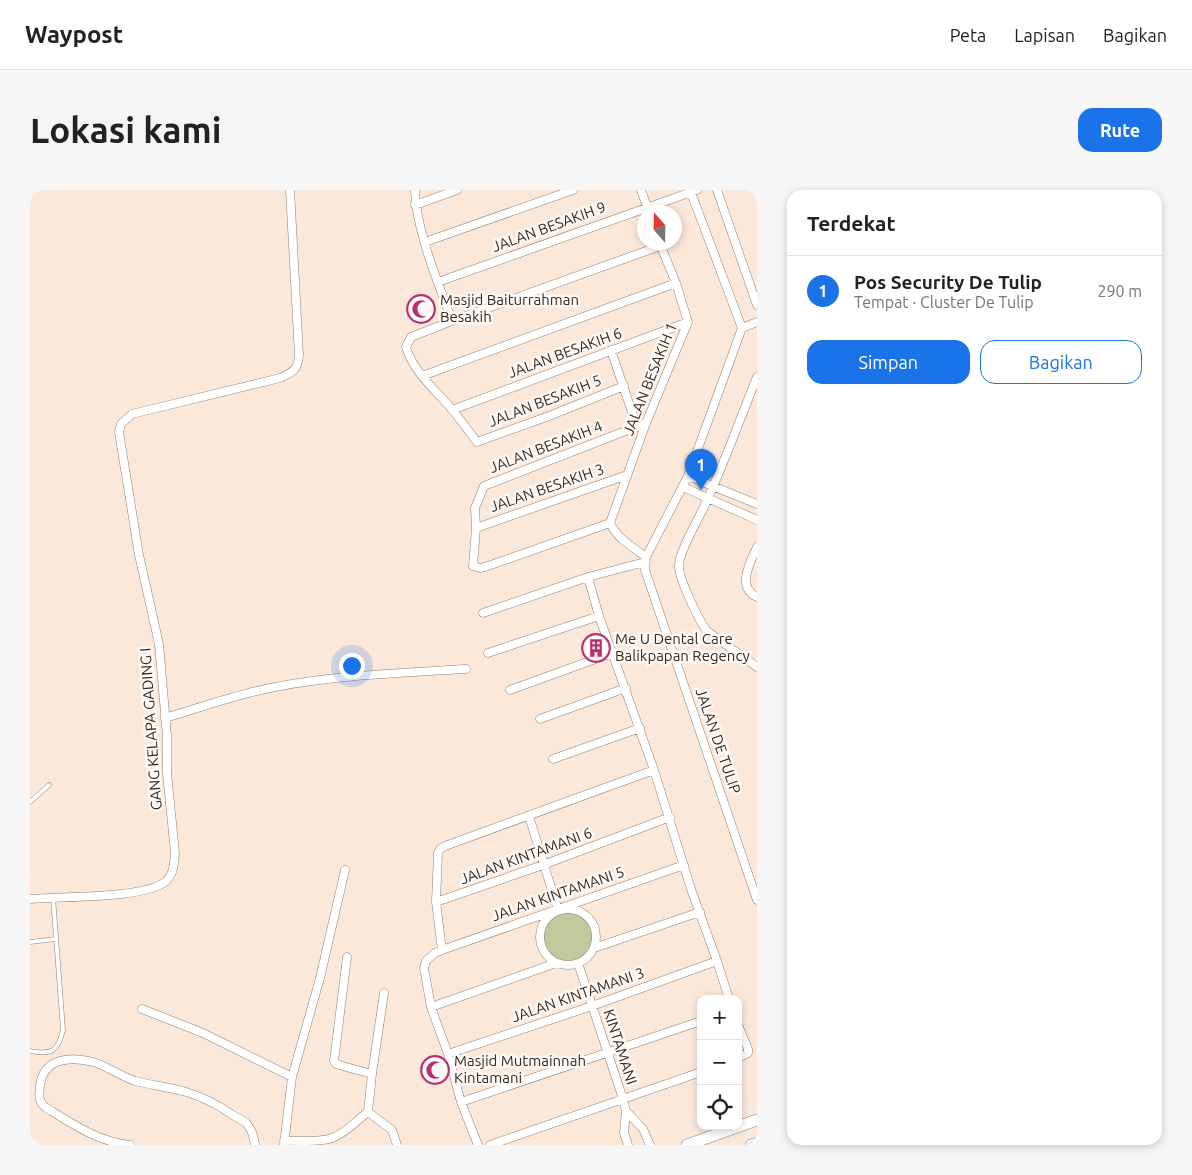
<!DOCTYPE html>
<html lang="id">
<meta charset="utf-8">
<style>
body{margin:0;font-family:Ubuntu,sans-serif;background:#f6f6f6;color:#222}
.controls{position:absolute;right:15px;bottom:15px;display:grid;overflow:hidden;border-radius:10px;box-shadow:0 2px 8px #0003}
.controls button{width:45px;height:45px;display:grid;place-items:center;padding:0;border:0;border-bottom:1px solid #e0e0e0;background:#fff;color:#222;font:25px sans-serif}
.compass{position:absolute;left:607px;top:15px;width:45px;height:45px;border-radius:50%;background:#fff;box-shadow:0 2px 8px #0003;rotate:340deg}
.you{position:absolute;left:321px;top:475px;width:18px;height:18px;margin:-12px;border:4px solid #fff;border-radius:50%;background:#1a73e8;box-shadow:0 0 0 8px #1a73e833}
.badge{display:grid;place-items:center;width:32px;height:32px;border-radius:50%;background:#1a73e8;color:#fff;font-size:16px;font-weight:700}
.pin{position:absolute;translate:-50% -41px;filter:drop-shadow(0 1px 2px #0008)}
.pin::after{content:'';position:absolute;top:26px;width:18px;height:15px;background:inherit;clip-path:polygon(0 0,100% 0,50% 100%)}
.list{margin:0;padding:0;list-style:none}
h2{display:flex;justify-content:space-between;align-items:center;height:65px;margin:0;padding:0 20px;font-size:21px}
h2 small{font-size:16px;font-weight:400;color:#767676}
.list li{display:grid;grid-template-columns:32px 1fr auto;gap:15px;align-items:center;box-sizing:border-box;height:70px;padding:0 20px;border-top:1px solid #e0e0e0}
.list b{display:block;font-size:19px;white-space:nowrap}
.list p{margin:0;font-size:16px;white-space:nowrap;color:#767676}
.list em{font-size:16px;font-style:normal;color:#767676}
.actions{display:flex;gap:10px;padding:15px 20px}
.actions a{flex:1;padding:11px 0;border:1px solid #1a73e8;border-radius:15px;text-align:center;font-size:18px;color:#1a73e8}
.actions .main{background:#1a73e8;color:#fff}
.icon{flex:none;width:28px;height:28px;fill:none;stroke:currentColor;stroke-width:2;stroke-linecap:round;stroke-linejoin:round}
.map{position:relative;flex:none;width:727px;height:955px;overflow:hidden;border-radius:15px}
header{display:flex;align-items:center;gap:30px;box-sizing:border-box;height:70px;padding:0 25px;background:#fff;border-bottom:1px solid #e0e0e0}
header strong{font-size:24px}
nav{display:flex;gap:28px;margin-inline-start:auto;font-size:18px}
.intro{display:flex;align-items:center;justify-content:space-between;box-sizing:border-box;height:120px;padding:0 30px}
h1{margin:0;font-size:35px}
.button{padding:12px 22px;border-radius:15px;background:#1a73e8;color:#fff;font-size:18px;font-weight:700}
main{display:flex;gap:30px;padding:0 30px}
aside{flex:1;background:#fff;border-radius:15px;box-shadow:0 2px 8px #0003}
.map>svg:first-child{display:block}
.green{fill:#c0ca9c}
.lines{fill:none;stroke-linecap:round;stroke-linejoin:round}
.lane-casing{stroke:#947e6d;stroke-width:5}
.street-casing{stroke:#947e6d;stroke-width:9}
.secondary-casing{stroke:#947e6d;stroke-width:12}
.lane{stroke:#fff;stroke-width:4}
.street{stroke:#fff;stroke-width:8}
.secondary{stroke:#fff;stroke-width:11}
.labels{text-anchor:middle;stroke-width:5;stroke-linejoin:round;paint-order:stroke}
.street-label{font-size:15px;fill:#332a23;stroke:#fef9f5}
.poi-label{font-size:15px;fill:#332a23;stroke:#fef9f5;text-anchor:start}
</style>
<header>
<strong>Waypost</strong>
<nav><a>Peta</a><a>Lapisan</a><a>Bagikan</a></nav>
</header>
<div class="intro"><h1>Lokasi kami</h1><a class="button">Rute</a></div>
<main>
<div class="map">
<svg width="727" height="955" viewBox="0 0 727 955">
<rect width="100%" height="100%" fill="#fce8d9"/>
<path class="green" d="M513 746a25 25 0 1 1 50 0a25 25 0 1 1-50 0Z"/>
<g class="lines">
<defs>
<path id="lane" d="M0,612L19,595
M0,752L26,749
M0,861C21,865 28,862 33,840L23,707"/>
<path id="street" d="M385,0C386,41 408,92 422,131L381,147L376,157C383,181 404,199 420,217C429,228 438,240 447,252L519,226L594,196
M611,0L619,22
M660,0L712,138
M687,0L727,115
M385,15L427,0
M395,52L543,0
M408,92L667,0
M422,131L630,56
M727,132L712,138L658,286L616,367L615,380L727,710
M581,160L607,237
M392,186L646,93
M727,187C711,227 696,268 678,308C672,324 649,360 649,375C648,387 669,431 677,441L727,477
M422,220L658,132
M658,286L727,314
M653,297L727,330
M580,333L455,377L450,378L443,376L446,338L445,318L454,296L616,233
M580,333L616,233L658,132L646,93L629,52
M580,333C587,348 602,357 616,367
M446,338L597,285
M727,357C720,373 706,397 727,407
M558,387L569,426L624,580L661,699L687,771L699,809
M453,423L558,387L615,372
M458,463L569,426
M480,500L582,463
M135,528C172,517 208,504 245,497C308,485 372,483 436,479
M510,529L596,498
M523,569L610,538
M499,626L528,720
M0,709C31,706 112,709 135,692C144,685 144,673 145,663L137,583V546L129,454L109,365L89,242L91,234L102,224L250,188C263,182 268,180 269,165L260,0
M406,712L513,675L640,627
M510 747a28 28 0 1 1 56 0a28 28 0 1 1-56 0Z
M564,758L670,722
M412,760L406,712L408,663L410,659L415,656L624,580
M548,773L593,909L596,921L594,943L598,955
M401,817L526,773
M112,819L173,843L262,887L290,788L315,680
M708,835L718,859V863L708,868
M418,864L562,816L687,771
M342,884L354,803
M431,912L671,831
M596,921L613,939L620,955
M338,922L362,940L367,955
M254,951C269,950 288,953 302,948C316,943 327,930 338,922L342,884L309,875L306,874L304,871L317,767
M100,955C68,952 41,933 15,917C8,911 9,905 10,896C13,868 40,866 63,872C77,876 90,886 105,891C121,895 137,897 153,901C170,906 187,914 201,924C206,927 213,930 217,934C222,940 224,947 225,955
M254,955L262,887
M448,955L431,912L418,864L401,817L394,778L396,771L405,763L412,760L654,675
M460,955L671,882"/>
<path id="secondary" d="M657,955L727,930
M721,955L727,953"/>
</defs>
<use href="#lane" class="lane-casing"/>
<use href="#street" class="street-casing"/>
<use href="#secondary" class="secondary-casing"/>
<use href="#lane" class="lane"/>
<use href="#street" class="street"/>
<use href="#secondary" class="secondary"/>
</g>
<defs>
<symbol id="mosque-ring" viewBox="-11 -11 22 22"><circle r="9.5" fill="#fef9f5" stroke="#b83070" stroke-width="1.5"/><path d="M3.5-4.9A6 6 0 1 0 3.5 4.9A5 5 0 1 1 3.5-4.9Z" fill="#b83070"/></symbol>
<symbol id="building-ring" viewBox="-11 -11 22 22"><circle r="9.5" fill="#fef9f5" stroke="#b83070" stroke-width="1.5"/><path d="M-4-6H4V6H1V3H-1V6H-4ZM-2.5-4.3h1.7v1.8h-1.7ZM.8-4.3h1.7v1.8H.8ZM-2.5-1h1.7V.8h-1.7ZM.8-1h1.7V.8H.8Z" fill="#b83070"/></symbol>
</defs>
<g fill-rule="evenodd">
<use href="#mosque-ring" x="375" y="103" width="32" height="32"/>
<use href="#building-ring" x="550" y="442" width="32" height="32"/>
<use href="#mosque-ring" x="389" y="864" width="32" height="32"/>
</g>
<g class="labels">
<g class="street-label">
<text transform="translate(519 37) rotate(-20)" y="5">JALAN BESAKIH 9</text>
<text transform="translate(535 163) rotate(-20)" y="5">JALAN BESAKIH 6</text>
<text transform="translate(620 189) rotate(-68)" y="5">JALAN BESAKIH 1</text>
<text transform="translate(515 211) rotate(-21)" y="5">JALAN BESAKIH 5</text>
<text transform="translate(516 257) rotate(-21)" y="5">JALAN BESAKIH 4</text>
<text transform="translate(517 298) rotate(-19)" y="5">JALAN BESAKIH 3</text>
<text transform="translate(121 539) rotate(-94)" y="5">GANG KELAPA GADING I</text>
<text transform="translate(688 551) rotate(71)" y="5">JALAN DE TULIP</text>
<text transform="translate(496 666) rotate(-20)" y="5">JALAN KINTAMANI 6</text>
<text transform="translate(528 704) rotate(-19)" y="5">JALAN KINTAMANI 5</text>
<text transform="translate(548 805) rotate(-19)" y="5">JALAN KINTAMANI 3</text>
<text transform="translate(590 857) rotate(72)" y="5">KINTAMANI</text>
</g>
<g class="poi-label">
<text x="410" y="115">Masjid Baiturrahman<tspan x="410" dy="17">Besakih</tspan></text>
<text x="585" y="454">Me U Dental Care<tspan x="585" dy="17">Balikpapan Regency</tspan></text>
<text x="424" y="876">Masjid Mutmainnah<tspan x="424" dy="17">Kintamani</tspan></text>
</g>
</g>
</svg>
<div class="controls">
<button>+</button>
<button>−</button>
<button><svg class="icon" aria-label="locate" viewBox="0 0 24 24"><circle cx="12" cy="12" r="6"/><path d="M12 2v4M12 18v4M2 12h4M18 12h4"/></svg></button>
</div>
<svg class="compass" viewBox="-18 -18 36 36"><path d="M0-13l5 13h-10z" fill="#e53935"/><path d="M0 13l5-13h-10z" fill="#767676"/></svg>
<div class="you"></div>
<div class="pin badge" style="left:671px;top:300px">1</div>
</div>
<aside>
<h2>Terdekat<small></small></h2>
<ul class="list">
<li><span class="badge">1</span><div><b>Pos Security De Tulip</b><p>Tempat · Cluster De Tulip</p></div><em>290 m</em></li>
</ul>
<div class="actions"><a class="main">Simpan</a><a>Bagikan</a></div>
</aside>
</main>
